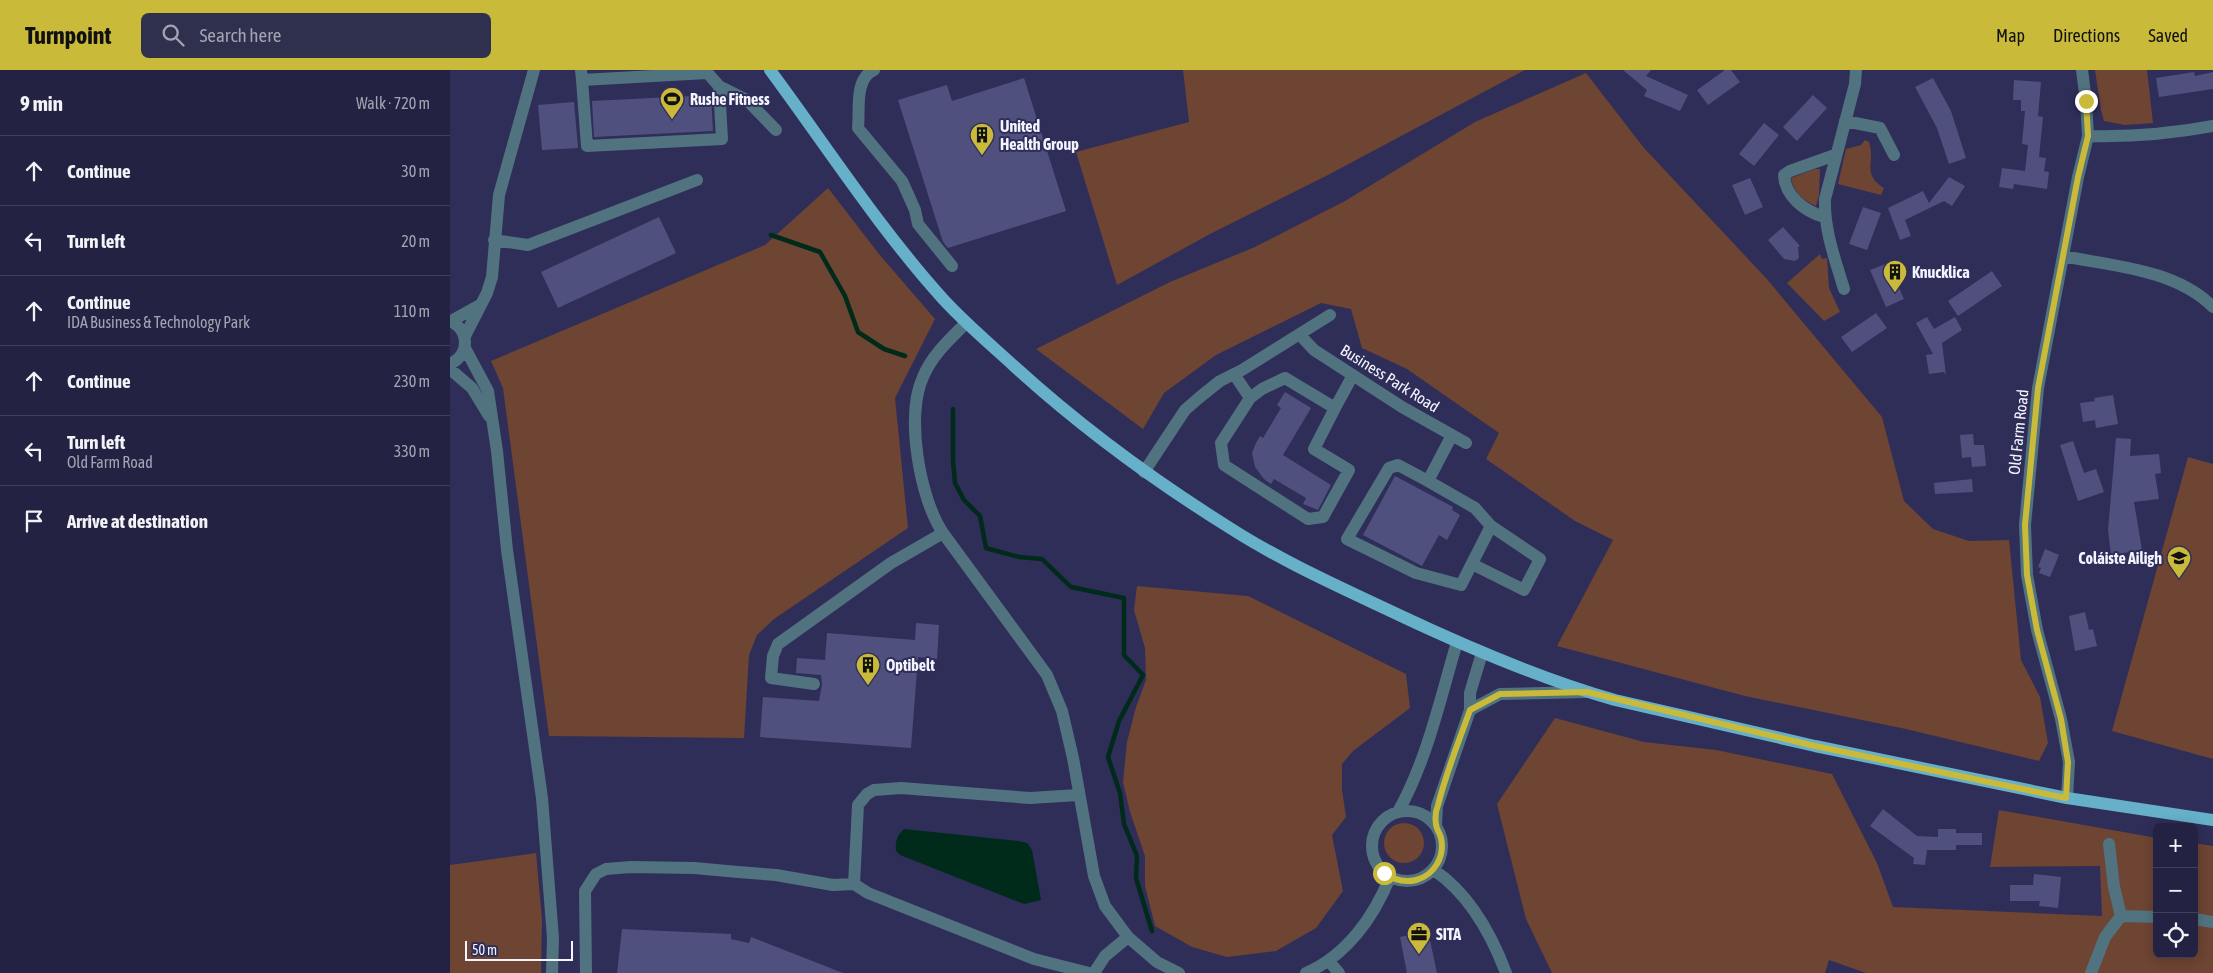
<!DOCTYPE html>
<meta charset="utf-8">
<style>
body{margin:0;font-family:"Asap Condensed",sans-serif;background:#2f2f4e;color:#f1f3f6}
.controls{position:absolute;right:15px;bottom:15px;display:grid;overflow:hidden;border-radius:8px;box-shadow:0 2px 12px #0003}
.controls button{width:45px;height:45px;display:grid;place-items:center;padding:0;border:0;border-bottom:1px solid #403f5c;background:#232243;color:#f1f3f6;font:25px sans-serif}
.scale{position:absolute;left:15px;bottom:12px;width:108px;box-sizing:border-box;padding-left:5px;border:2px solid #f3f4ff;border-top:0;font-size:14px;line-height:18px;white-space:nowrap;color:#f3f4ff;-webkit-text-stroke:4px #2f2e59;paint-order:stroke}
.stop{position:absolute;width:15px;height:15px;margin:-11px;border:4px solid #caba3a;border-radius:50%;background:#fff}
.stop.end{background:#caba3a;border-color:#fff;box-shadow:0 1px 5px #0008}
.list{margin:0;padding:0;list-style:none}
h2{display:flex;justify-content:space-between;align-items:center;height:65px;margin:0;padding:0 20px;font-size:21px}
h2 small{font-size:16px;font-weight:400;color:#a3a4b2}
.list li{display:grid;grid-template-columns:32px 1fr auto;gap:15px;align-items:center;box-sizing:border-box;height:70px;padding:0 20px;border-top:1px solid #403f5c}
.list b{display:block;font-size:19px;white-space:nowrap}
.list p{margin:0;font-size:16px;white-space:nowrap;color:#a3a4b2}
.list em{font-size:16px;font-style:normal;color:#a3a4b2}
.icon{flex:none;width:28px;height:28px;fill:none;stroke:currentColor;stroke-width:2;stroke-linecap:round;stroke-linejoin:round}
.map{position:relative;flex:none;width:1763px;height:903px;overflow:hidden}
header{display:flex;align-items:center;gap:30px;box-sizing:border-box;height:70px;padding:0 25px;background:#caba3a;color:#111}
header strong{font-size:24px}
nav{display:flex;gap:28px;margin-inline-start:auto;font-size:18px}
.search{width:350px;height:45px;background:#2f2f4e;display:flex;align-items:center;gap:12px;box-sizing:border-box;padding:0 18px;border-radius:8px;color:#a3a4b2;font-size:19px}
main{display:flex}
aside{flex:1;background:#232243}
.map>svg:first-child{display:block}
.green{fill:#6e4433}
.water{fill:#002a19}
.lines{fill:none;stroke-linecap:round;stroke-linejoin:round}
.stream{stroke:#002a19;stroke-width:4.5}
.building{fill:#4f507e}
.minor{stroke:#51737f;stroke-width:12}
.major{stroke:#66b0c9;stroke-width:12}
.route{stroke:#caba3a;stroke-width:6}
.labels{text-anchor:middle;stroke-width:4;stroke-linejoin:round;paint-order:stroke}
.poi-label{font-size:16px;font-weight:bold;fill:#f3f4ff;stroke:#2f2e59;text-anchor:start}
.street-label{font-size:16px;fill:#f3f4ff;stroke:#2f2e59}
</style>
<header>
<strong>Turnpoint</strong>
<div class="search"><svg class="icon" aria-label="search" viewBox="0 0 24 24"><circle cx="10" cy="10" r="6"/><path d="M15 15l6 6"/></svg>Search here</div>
<nav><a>Map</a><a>Directions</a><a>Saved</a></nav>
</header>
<main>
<aside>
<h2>9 min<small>Walk · 720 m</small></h2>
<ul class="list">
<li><svg class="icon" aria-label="ahead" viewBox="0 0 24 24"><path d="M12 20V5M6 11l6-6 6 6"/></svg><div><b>Continue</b></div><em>30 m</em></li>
<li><svg class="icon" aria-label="left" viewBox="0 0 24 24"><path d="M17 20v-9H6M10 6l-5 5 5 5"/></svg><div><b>Turn left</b></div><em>20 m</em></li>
<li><svg class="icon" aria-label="ahead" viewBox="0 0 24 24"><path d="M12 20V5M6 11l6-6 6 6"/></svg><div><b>Continue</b><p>IDA Business &amp; Technology Park</p></div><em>110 m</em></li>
<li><svg class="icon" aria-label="ahead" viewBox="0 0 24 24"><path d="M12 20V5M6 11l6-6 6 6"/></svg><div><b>Continue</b></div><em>230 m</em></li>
<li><svg class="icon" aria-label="left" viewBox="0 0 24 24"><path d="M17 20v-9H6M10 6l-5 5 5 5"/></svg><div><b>Turn left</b><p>Old Farm Road</p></div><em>330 m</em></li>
<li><svg class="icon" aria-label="arrive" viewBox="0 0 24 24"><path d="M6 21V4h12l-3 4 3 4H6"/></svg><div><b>Arrive at destination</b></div></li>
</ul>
</aside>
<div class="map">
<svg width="1763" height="903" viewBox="0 0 1763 903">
<rect width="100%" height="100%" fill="#2f2e59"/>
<path class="green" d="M733,0H1075L878,105L760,164L667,215L626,82L739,52Z
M1645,0H1697L1703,53L1675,55L1654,51L1651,40Z
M1136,3L1194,78L1316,208L1432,347L1454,431L1483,459L1519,471L1559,470L1571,590L1590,627L1598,673L1589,691L1456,659L1295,626L1107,576L1163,470L1125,451L1036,389L1049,363L957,299L912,278L901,239L871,233L766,285L714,323L693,359L586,279L720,212L805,177L895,131L1025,52Z
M1415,70L1419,72C1426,92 1411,104 1434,118L1431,125L1388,114L1396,79L1411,75Z
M1365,99H1370L1369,125L1366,136C1354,131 1343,122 1341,108Z
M378,118L429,184L485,249L445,328L458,458L324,549L307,565L299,585L294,668L99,666L53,318L41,291L315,175Z
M1370,184L1372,189L1377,188L1379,218L1390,242L1374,251L1337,213Z
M1738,387L1763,394V689L1662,661Z
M687,516L798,526L956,604L960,638L903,681L892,694V719L896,747L882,765L893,821L866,858L826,881L777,887L742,877L705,856L695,816V786L680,742L673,712L677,672L686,637L696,610L695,578L684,540Z
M1105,648L1194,672L1266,680L1382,704L1427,793L1443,837L1652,846L1650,796L1540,797L1549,740L1707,768V884H1744V773L1763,776V903H1416L1379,890L1375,903H1102L1076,849L1047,734Z
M934 773a20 20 0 1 1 40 0a20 20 0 1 1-40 0Z
M86,783L92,849L91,903H0V795Z"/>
<path class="water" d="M454,759L569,771L577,773L582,780L591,830L574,834L450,785L446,781C445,772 447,765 454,759Z"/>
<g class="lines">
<path class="stream" d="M321,165L370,182L395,226L408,262L434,279L455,286
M503,339V391L505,413L514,430L530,446L536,478L569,487L592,489L621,517L674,528V585L693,605L669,651L658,687L670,723L674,754L687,786L686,808L702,861"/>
</g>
<path class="building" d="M1173,0H1201L1196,6L1238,25L1230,41L1194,26L1197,20Z
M1275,0H1281L1290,12L1258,35L1247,20Z
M1744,2L1745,6L1763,2V19L1709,27L1706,8Z
M574,8L616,141L498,178L493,172L448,30L497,15L502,31Z
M1483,8L1501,41L1516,88L1499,94L1487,58L1465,17Z
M1564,10L1591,12L1588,46L1593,47L1589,87L1596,88L1594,101L1599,102L1597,119L1564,114L1563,119L1549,117L1552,98L1575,101L1578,75L1572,74L1575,41H1571V30H1563Z
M261,25L263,61L144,67L142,31Z
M1363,25L1377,38L1347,71L1333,57Z
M124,32L128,78L92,80L88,35Z
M1314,53L1329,65L1304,96L1289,84Z
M1499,107L1515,116L1502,136L1494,131L1455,150L1461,166L1450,170L1438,138L1473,121L1479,133Z
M1300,108L1313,137L1295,145L1282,115Z
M1413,137L1431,143L1417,180L1399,174Z
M209,147L226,183L108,238L91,202Z
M1333,157L1350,176L1348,177L1349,188L1345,191L1334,189L1318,170Z
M1438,193L1454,229L1436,237L1420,200Z
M1542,201L1552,216L1508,246L1498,231Z
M1426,243L1437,258L1402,282L1391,267Z
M1477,247L1484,259L1505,247L1512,260L1492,273L1496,305L1494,302L1479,304L1476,285L1483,284L1466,253Z
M835,322L861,338L833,385L881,415L868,440L853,434L856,428L824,409L821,414L814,409L805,397L802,383L806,373L810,366L813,368L831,338L827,335Z
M1663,325L1668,354L1646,358L1645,350L1633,352L1630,333L1645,331L1644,328Z
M1523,364L1524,375H1534L1536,396L1522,397L1521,387L1512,388L1510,365Z
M1666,368L1681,369L1680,386L1709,384L1711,403L1705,404L1709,429L1684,432L1692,480L1661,485L1658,460Z
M1623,371L1634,403L1646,399L1654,422L1628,431L1610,375Z
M945,406L1003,437L1002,440L1010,445L997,470L989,465L972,496L913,465Z
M1522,409L1523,422L1485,424L1484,413Z
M1595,479L1609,485L1600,507L1589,503L1591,498L1588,497Z
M1635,542L1639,560L1643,559L1647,576L1625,581L1619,546Z
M466,553L489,555L487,589L468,587L461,678L310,667L313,627L369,631L372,615L371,605L346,603L347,588L375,590L377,563L465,570Z
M1433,739L1467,766L1488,767V759H1506V763H1532V775H1506V780H1477L1475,795L1463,794L1464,788L1420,756Z
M1584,804L1611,807L1608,838L1589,836L1590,831H1560V815H1583Z
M172,859L281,864V869L299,873L301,867L393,903H167Z
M978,861L987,903H957L950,867Z"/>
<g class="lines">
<path class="minor" d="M131,0L132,10L257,3
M255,0L269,16L297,30L326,60
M424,0C404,9 410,39 408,58L452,111L465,140L468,154L502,196
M132,10L137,76L272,69L269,16
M1395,51L1430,58L1444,85
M1638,66C1680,67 1721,64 1763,56
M1374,147C1355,141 1335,127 1334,105L1340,101L1385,85
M44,170L78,175L247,110
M1613,186C1662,196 1725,199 1763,237
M1394,219C1385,189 1374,160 1375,129L1405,14L1406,0
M0,251C20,260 20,285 0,294
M1,251L30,235
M516,253C500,269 482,285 473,307C455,346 470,429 493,463L597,605L612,641L623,688L644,806L655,836L678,867L707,892L729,903
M850,265L864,280L952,337L1016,373
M15,266L37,223L42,207L49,125L84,0
M15,278L38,321L47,381L57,480L92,728L103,868L102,903
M0,299L22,318L39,346
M784,304L800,328
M885,338L864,379L899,400L873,447L858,449L774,395L771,373L800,328L812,319L835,308L885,338L903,305
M694,402L735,340L750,327L770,311L792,300L880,245
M978,411L1025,438L1041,456L1011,515L966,503L897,469L939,398L948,395L978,411L1002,365
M1022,494L1074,520L1090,489L1041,456
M364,614L321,608L323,586L328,574L441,493L493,463
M1020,640L1050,624L1136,622
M1617,728L1619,692L1611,649L1587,560L1577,505L1575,455L1588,318L1628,107L1638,66L1636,31L1632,0
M922 776a35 35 0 1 1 70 0a35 35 0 1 1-70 0Z
M948,742C977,690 990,630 1007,572
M986,755L987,736L1020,640V623L1032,583
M1659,774L1664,817L1671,846
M984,800C1019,824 1041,863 1056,903
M404,814L408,735L417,724L424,720L451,718L580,728L628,725
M1744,849L1763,852
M879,891L889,903
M136,903L135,821L146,804L156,799L181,797L244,798L288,802L326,805L383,815L404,814L418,823L584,889L639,903
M644,903L655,886L678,867
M856,903C896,886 924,847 940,807
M1641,903L1655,867L1671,846L1707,847"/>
<path class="major" d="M320,0C377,77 429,158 493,229C515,253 540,274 564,296C631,357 703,410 780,458C833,492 892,518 949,545C1019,578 1091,609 1165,630L1365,676L1617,728L1763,750"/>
</g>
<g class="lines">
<path class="route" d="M934,803C944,810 954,813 966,810C985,805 995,786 991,768C990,763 986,759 986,754C985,748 986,740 988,735C996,703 1009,671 1020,640L1050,624L1137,622L1365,676L1616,728L1618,692L1611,649L1587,560L1577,505L1575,455L1588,318L1628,107L1638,66L1636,31"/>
</g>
<defs>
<symbol id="stadium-pin" viewBox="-11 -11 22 30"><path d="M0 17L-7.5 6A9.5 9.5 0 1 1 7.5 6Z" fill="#caba3a" stroke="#2f2e59"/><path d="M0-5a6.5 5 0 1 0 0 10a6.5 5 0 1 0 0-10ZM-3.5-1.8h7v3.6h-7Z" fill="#111"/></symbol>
<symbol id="building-pin" viewBox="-11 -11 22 30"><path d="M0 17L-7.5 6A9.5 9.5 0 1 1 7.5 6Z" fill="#caba3a" stroke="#2f2e59"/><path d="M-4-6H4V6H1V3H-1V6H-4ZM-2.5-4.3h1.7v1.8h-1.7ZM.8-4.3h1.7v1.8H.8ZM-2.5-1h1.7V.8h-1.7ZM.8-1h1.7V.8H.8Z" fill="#111"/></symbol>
<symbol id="school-pin" viewBox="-11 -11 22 30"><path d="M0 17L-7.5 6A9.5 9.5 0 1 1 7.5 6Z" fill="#caba3a" stroke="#2f2e59"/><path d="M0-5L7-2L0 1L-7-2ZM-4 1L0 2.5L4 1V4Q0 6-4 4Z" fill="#111"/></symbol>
<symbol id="office-pin" viewBox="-11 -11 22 30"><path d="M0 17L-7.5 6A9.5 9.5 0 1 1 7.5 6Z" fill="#caba3a" stroke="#2f2e59"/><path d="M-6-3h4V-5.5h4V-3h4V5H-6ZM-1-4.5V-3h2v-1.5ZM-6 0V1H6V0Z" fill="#111"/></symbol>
</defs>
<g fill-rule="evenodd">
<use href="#stadium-pin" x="208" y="15" width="28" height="38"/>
<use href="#building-pin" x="518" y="51" width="28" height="38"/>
<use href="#building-pin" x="1431" y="188" width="28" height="38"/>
<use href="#school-pin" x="1715" y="474" width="28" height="38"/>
<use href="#building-pin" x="404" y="581" width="28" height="38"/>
<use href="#office-pin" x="955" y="850" width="28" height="38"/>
</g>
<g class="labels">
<g class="poi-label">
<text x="240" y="35">Rushe Fitness</text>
<text x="550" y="62">United<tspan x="550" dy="18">Health Group</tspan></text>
<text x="1462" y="208">Knucklica</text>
<text x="1712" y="494" text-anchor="end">Coláiste Ailigh</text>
<text x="436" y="601">Optibelt</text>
<text x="986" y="870">SITA</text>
</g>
<g class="street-label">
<text transform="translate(940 308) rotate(32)" y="6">Business Park Road</text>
<text transform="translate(1568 362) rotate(-84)" y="6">Old Farm Road</text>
</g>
</g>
</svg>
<div class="controls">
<button>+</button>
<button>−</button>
<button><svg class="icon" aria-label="locate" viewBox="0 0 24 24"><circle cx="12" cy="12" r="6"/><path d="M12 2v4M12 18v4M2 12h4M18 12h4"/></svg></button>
</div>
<div class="scale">50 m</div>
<div class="stop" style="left:934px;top:803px"></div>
<div class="stop end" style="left:1636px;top:31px"></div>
</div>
</main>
